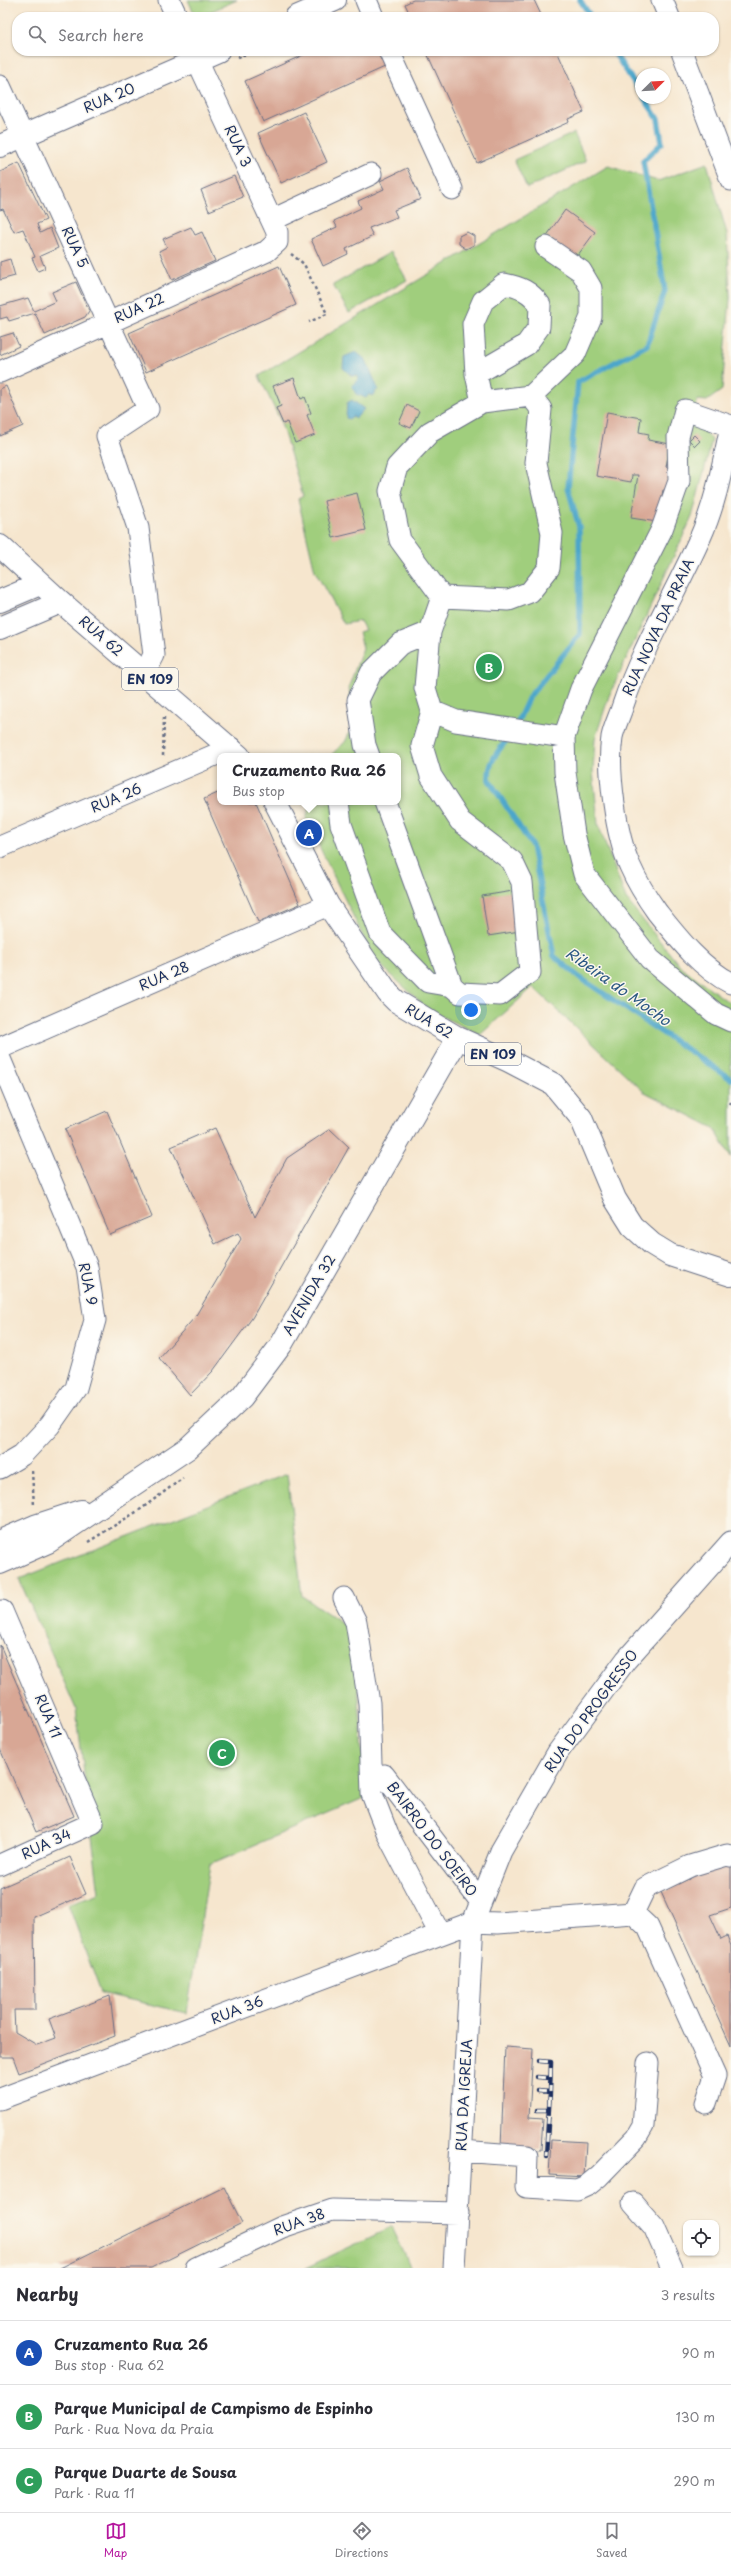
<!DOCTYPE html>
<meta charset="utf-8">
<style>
body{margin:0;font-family:"Playpen Sans",sans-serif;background:#f2f2f3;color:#2b2b33}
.controls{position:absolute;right:12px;bottom:12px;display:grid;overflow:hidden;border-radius:8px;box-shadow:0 1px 3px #0004}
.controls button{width:36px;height:36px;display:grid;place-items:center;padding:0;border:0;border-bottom:1px solid #e1e1e2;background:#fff;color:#2b2b33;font:20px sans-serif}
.compass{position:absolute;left:635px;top:68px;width:36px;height:36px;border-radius:50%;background:#fff;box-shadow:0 1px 3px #0004;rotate:66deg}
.you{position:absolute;left:471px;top:1010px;width:14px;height:14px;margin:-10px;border:3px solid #fff;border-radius:50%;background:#1a73e8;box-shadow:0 0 0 6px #1a73e833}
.badge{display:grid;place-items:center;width:26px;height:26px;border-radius:50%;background:#b5179e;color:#fff;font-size:13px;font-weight:700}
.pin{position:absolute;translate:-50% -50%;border:2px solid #fff;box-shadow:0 1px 4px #0006}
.popup{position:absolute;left:217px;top:753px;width:184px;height:52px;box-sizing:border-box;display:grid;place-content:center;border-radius:8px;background:#fff;filter:drop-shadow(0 1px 3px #0005);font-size:13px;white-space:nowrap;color:#7c7c81}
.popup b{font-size:15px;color:#2b2b33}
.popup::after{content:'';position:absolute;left:50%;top:100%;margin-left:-8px;border:8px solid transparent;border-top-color:#fff}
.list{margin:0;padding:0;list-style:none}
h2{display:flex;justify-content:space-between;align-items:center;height:52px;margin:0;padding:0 16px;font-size:17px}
h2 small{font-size:13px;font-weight:400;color:#7c7c81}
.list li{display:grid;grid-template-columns:26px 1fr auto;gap:12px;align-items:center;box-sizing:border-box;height:64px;padding:0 16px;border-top:1px solid #e1e1e2}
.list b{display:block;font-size:15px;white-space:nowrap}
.list p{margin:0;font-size:13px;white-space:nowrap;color:#7c7c81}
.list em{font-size:13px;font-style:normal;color:#7c7c81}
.icon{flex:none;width:22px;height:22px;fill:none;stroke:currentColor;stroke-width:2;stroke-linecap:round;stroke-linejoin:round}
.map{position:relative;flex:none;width:731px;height:2268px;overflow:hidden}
.search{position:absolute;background:#fff;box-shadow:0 1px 3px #0004;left:12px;right:12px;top:12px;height:44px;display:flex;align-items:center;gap:10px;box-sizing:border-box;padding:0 14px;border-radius:16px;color:#7c7c81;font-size:15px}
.sheet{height:244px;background:#fff}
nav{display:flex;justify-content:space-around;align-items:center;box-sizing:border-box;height:56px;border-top:1px solid #e1e1e2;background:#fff;font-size:11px;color:#7c7c81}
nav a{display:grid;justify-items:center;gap:2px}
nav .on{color:#b5179e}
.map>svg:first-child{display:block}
.green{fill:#a0ce7d;stroke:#5e7e6e}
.water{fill:#4ca6ca;stroke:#346a94}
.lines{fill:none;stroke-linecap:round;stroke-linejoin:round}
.stream{stroke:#4ca6ca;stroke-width:5.5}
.building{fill:#d8a795}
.minor-casing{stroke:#686f85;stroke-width:23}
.major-casing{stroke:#686f85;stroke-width:24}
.path{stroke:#686f85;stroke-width:2.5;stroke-dasharray:3 3;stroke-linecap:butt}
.minor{stroke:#fff;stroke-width:21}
.major{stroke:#fff;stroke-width:22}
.rail-casing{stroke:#1b2f5e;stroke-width:4.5}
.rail{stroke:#fbf7ec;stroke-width:3;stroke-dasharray:9;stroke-linecap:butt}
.labels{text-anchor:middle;stroke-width:3;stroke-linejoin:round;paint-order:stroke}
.shield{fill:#fbf7ec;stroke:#5e6b89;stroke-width:1}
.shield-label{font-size:13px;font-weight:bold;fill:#1b2f5e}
.street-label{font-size:14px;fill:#1b2f5e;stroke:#fbf7ec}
.water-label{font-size:15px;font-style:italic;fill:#2c5984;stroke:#fbf7ec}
</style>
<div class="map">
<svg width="731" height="2268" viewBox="0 0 731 2268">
<rect width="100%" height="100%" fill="#fbf7ec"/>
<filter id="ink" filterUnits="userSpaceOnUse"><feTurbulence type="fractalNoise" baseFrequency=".025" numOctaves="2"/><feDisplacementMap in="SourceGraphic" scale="8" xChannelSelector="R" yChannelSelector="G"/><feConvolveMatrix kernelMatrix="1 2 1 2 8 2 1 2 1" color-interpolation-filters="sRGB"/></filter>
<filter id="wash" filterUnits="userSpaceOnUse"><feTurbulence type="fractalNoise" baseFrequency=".012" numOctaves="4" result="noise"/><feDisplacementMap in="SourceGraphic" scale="16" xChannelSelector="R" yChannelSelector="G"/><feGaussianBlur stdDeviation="0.9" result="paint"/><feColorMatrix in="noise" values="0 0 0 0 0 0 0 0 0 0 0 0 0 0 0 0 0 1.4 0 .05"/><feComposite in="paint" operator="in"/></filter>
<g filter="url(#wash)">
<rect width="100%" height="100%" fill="#f6e6ce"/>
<path class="green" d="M188,0H237L198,17H196Z
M574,133L586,161L527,188L514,160Z
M707,163L727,234L730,298L722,390L707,401L697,400L694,424L701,427L712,440L692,517L609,696L595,739L593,771L598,824L626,899L679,965L731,1004V1157L714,1128L643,1091L533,987L480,1035L429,1010L374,959L306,819L311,802H398V756H330L345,742L352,728L349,686L363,648L359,632L365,630L360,621L344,624L315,571L298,499L303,496L280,420L259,376L608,166L658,181Z
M391,252L407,280L349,313L333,285Z
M287,1474L302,1596L354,1631L366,1797L210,1864L187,2013L101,1993L68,1904L99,1893L76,1709L19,1579Z
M392,2227L411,2268H305Z"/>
<path class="water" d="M356,352L366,360L378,389L372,396L369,394L366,398L356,394L352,386L359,378L357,375L352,376L343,368L344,357Z
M352,400L364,409L356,418L353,416L349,419L346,418L347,403Z"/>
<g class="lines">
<path class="stream" d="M580,0L591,17
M613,51L641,93
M518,721L529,697L580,634L579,527L568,488L578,382L647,345L665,291L643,161L662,143L658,119L644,98
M511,735C499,750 488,760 489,780L532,846L554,956L579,977L731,1079"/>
</g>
<g id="blocks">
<path class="building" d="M413,0H534L542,17H411L405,4Z
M312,51H380L387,66L263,122L245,81Z
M426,51H557L584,112L568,119L569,122L477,163Z
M304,112L327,162L281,183L258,133Z
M19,163L46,220L37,224L40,233L50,228L58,248L40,256L45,268L38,271L32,258L35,257L23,229L14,232L3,209L0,210V172Z
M407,168L421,199L394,210L397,217L369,228L373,236L346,249L348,254L323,266L311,239L337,227L334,221L361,208L358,201L384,189L380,181Z
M234,176L243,197L209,211L201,190Z
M565,210L595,232L575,259L546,237Z
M191,227L195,235L202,232L215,261L172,280L159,251L167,247L163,239Z
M467,232L474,236V245L466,249L459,244V236Z
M10,259L15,276L0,280V262Z
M279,266L296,305L146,372L129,333Z
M76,282L89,311L85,317L45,335L35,313L9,321L7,317L0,319V306L28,298L34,311L56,301L52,292Z
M13,333L19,346L0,355V337Z
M294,378L301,399L305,397L311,413L307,415L315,435L295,443L287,422L283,424L276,408L281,406L273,386Z
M6,386L23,426L0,436V389Z
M407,405L419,411L411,428L399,423Z
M607,412L641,418L639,432L649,434L648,440L670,444L666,467L671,468L667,491L663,490L657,522L631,518L638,475H632L631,482L596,476Z
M694,435L700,441L695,446L689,440Z
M357,493L366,530L333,538L324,501Z
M220,792V802H256L300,904L258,922L204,799Z
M513,891L520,931L488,936L482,896Z
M107,1111L152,1217L110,1235L65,1129Z
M215,1128L255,1217L287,1158L330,1129L349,1147L252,1318L213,1371L190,1395L159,1358L195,1317L241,1239L238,1233L215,1244L171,1147Z
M0,1645L74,1816L36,1832L0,1749Z
M70,1857L86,1894L34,1917L35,2010H14L15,2032L37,2045L56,2038L49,2019L110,1996L115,2036L19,2073L13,2057H0V1888Z
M731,1859V1908L710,1915L721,1939L727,1936L731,1946V2046L661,1892Z
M505,2047L533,2049L529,2118L543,2119L541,2150L501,2148Z
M551,2140L586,2142L584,2177L549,2175Z
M224,2187L242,2223L151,2268H60Z"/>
</g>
</g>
<g filter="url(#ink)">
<use href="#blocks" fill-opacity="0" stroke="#686f85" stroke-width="1"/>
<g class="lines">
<defs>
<path id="minor" d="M169,0L177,17
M366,0L373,17
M662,0L669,17
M389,51L452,189
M682,51L731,180
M0,86L148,409L107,436L138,528L154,655L144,674
M272,220L371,174
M546,247L581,271L591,288V317L575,354L531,396L482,402L430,432L397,467L390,491L400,540L442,597L430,632L425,688L432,711L456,721L564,737
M0,372L267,251L277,242V232L193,51
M476,374L473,324L483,301L504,284C520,287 530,291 540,305L539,327L526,345L476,374L482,402
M731,426L685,410L678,437L679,481L662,529L581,689L564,737L565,772L574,834L584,874L650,959L716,1014L731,1021
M731,426C723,463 716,503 700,538C675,594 643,646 623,705C620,715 614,727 612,737C607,770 616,836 630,866C637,882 647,898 657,912C677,937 701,968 731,983
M442,597L509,600L530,592L549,568L552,533L536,463L541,409L531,396
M369,756L365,745L358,700L371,673L400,644L430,632
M338,802L341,824L380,933L428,982L452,986L460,993L500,995L530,972L522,882L512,861L460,821L431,776L422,746L432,711
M385,802L452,986
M0,847L231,748
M0,1048L328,905
M0,1059L87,1267L95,1320L76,1388L50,1425L22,1455L0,1468
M344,1598L356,1622L369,1703L372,1794L388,1835L440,1934
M0,1612L2,1611L93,1823L0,1865
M384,1775L481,1902
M633,1913L645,1888L690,1866L727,1855L731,1856
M0,2099L473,1922L498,1923L633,1913L648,1927L715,2076L706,2103
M461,2151L527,2156L526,2187L577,2190L588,2185L599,2176L636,2138L643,2126L648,2063
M633,2203L654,2227L672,2268
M196,2268L282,2227L332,2210L458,2213
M454,2268L473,1922L501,1851L558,1752L626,1660L731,1542"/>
<path id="major" d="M296,17L335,0
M0,146L218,51
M0,546L61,602L239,756
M0,601L40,584
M0,628L61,602
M275,802L328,905L388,993L396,1001L458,1038L509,1061L553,1084L581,1118L615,1199L632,1226L652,1244L670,1255L731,1275
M0,1541L35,1526L81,1511
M0,1563L48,1542L188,1448L242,1397L281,1345L458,1038"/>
</defs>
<use href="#minor" class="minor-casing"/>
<use href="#major" class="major-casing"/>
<path class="path" d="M237,58L253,51
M291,254L304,264L327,314L309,322
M163,756L164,717
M730,1104L731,1102
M32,1471L34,1506
M88,1542L141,1509L183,1478"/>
<use href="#minor" class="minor"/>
<use href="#major" class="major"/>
<defs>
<path id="rail" d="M539,2061L551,2062L550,2092
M537,2077L550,2078
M537,2091L550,2092L546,2156
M537,2110H549"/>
</defs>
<use href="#rail" class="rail-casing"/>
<use href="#rail" class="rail"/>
</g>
</g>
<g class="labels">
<g class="shield">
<rect x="122" y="668" width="56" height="22" rx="3"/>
<rect x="465" y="1043" width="56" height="22" rx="3"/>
</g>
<g class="shield-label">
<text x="150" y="684">EN 109</text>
<text x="493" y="1059">EN 109</text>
</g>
<g class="street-label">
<text transform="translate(109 98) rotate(-23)" y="5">RUA 20</text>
<text transform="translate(238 146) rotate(65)" y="5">RUA 3</text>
<text transform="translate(75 247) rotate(65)" y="5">RUA 5</text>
<text transform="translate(139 308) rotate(-24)" y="5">RUA 22</text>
<text transform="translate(658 627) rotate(-65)" y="5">RUA NOVA DA PRAIA</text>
<text transform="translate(101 636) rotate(41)" y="5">RUA 62</text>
<text transform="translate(116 798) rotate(-23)" y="5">RUA 26</text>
<text transform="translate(164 976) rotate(-23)" y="5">RUA 28</text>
<text transform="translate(429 1021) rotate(31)" y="5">RUA 62</text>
<text transform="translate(88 1284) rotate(78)" y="5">RUA 9</text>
<text transform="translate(309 1295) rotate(-60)" y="5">AVENIDA 32</text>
<text transform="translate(591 1711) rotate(-54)" y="5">RUA DO PROGRESSO</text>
<text transform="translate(48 1716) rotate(67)" y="5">RUA 11</text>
<text transform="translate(432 1839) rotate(53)" y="5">BAIRRO DO SOEIRO</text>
<text transform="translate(46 1844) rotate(-25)" y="5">RUA 34</text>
<text transform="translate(237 2010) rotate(-21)" y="5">RUA 36</text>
<text transform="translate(464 2095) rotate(-87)" y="5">RUA DA IGREJA</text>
<text transform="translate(299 2222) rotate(-20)" y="5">RUA 38</text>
</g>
<g class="water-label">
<text transform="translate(618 987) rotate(35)" y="5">Ribeira do Mocho</text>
</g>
</g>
</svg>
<div class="controls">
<button><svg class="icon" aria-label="locate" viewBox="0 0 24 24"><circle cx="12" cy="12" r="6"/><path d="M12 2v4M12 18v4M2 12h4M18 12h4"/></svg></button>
</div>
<svg class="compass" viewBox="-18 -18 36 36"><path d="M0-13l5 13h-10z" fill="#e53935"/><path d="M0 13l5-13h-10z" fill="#7c7c81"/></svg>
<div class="you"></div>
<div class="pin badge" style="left:309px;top:833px;background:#1a4fb4">A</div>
<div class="popup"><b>Cruzamento Rua 26</b>Bus stop</div>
<div class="pin badge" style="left:489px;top:667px;background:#2e9e5b">B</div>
<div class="pin badge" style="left:222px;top:1753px;background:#2e9e5b">C</div>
<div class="search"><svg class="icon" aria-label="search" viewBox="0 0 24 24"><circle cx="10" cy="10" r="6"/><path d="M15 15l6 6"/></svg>Search here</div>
</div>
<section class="sheet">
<h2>Nearby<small>3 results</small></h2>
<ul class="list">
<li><span class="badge" style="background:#1a4fb4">A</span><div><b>Cruzamento Rua 26</b><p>Bus stop · Rua 62</p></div><em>90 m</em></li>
<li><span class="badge" style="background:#2e9e5b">B</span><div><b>Parque Municipal de Campismo de Espinho</b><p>Park · Rua Nova da Praia</p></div><em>130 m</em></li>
<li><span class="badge" style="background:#2e9e5b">C</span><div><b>Parque Duarte de Sousa</b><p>Park · Rua 11</p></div><em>290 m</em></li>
</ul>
</section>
<nav>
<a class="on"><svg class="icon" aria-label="map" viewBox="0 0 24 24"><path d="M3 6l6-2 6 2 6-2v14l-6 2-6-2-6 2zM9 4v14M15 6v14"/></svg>Map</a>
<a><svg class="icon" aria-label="directions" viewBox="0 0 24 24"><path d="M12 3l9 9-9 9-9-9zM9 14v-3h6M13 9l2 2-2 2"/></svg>Directions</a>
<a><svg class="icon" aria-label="saved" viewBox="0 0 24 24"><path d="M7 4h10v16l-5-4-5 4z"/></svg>Saved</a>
</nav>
